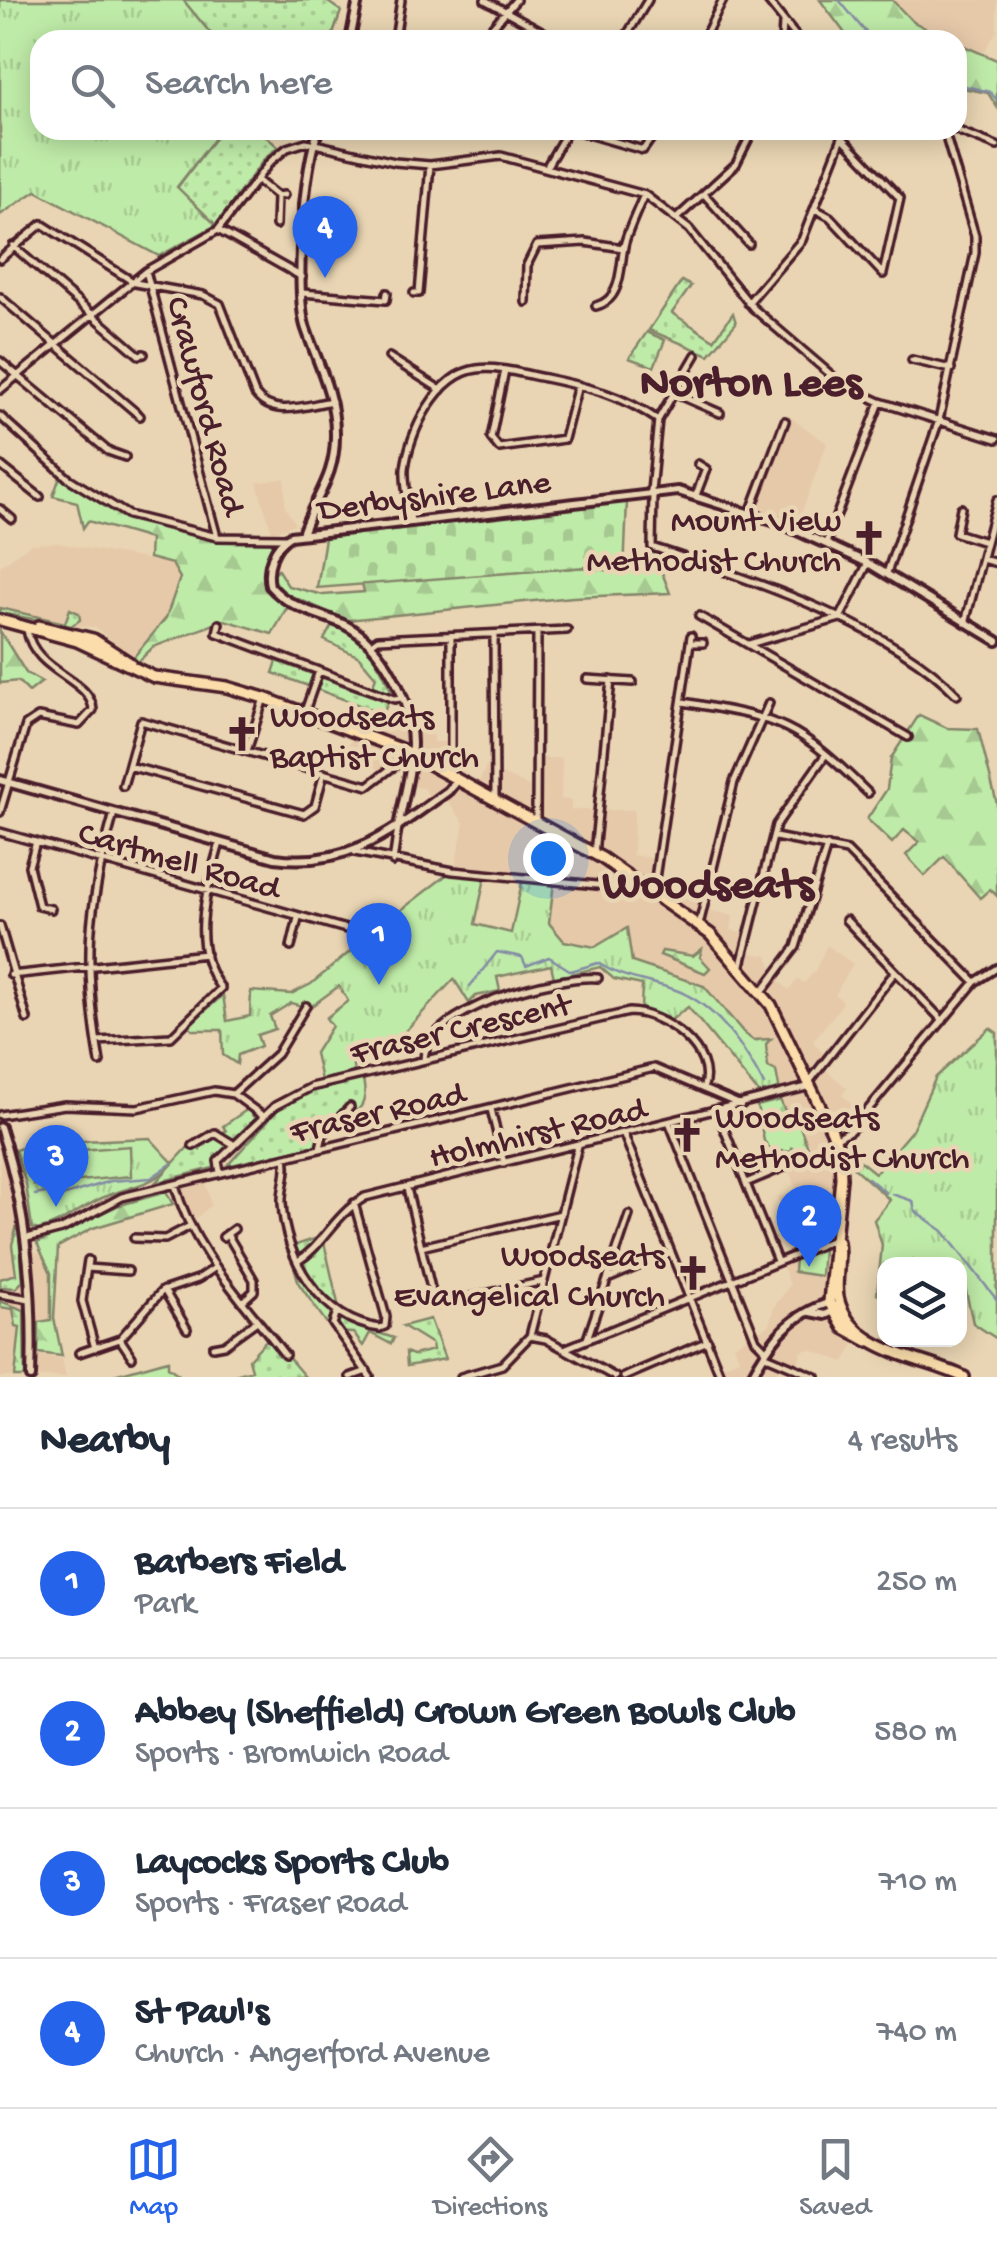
<!DOCTYPE html>
<meta charset="utf-8">
<style>
body{margin:0;font-family:"Gochi Hand",sans-serif;background:#f6f6f7;color:#1f2937}
.controls{position:absolute;right:30px;bottom:30px;display:grid;overflow:hidden;border-radius:20px;box-shadow:0 5px 25px #0003}
.controls button{width:90px;height:90px;display:grid;place-items:center;padding:0;border:0;border-bottom:2px solid #e0e1e3;background:#fff;color:#1f2937;font:50px sans-serif}
.you{position:absolute;left:548px;top:858px;width:35px;height:35px;margin:-25px;border:8px solid #fff;border-radius:50%;background:#1a73e8;box-shadow:0 0 0 15px #1a73e833}
.badge{display:grid;place-items:center;width:65px;height:65px;border-radius:50%;background:#2563eb;color:#fff;font-size:32px;font-weight:700}
.pin{position:absolute;translate:-50% -82px;filter:drop-shadow(0 2px 5px #0008)}
.pin::after{content:'';position:absolute;top:52px;width:35px;height:30px;background:inherit;clip-path:polygon(0 0,100% 0,50% 100%)}
.list{margin:0;padding:0;list-style:none}
h2{display:flex;justify-content:space-between;align-items:center;height:130px;margin:0;padding:0 40px;font-size:42px}
h2 small{font-size:32px;font-weight:400;color:#747a83}
.list li{display:grid;grid-template-columns:65px 1fr auto;gap:30px;align-items:center;box-sizing:border-box;height:150px;padding:0 40px;border-top:2px solid #e0e1e3}
.list b{display:block;font-size:38px;white-space:nowrap}
.list p{margin:0;font-size:32px;white-space:nowrap;color:#747a83}
.list em{font-size:32px;font-style:normal;color:#747a83}
.icon{flex:none;width:55px;height:55px;fill:none;stroke:currentColor;stroke-width:2;stroke-linecap:round;stroke-linejoin:round}
.map{position:relative;flex:none;width:997px;height:1377px;overflow:hidden}
.search{position:absolute;background:#fff;box-shadow:0 5px 25px #0003;left:30px;right:30px;top:30px;height:110px;display:flex;align-items:center;gap:25px;box-sizing:border-box;padding:0 35px;border-radius:30px;color:#747a83;font-size:38px}
.sheet{height:730px;background:#fff}
nav{display:flex;justify-content:space-around;align-items:center;box-sizing:border-box;height:140px;border-top:2px solid #e0e1e3;background:#fff;font-size:28px;color:#747a83}
nav a{display:grid;justify-items:center;gap:5px}
nav .on{color:#2563eb}
.map>svg:first-child{display:block}
.built{fill:#e6c9a9}
.grass{fill:url(#grass-dots);stroke:#84856a;stroke-width:2.5}
.forest{fill:url(#forest-firs);stroke:#84856a;stroke-width:2.5}
.cemetery{fill:url(#cemetery-stones);stroke:#84856a;stroke-width:2.5}
.park{fill:url(#park-tufts);stroke:#84856a;stroke-width:2.5}
.pitch{fill:#bfeba8;stroke:#84856a;stroke-width:2.5}
.lines{fill:none;stroke-linecap:round;stroke-linejoin:round}
.stream{stroke:#848ca5;stroke-width:2.5}
.minor-casing{stroke:#4a1f2b;stroke-width:12}
.tertiary-casing{stroke:#4a1f2b;stroke-width:14}
.secondary-casing{stroke:#4a1f2b;stroke-width:14}
.trunk-casing{stroke:#4a1f2b;stroke-width:16}
.minor{stroke:#e9d5b3;stroke-width:5}
.tertiary{stroke:#e9d5b3;stroke-width:6}
.secondary{stroke:#e9d5b3;stroke-width:6}
.trunk{stroke:#faddab;stroke-width:9}
.labels{text-anchor:middle;stroke-width:9;stroke-linejoin:round;paint-order:stroke}
.street-label{font-size:35px;fill:#4a1f2b;stroke:#e9d5b3}
.poi-label{font-size:35px;fill:#4a1f2b;stroke:#e9d5b3;text-anchor:end}
.district-label{font-size:45px;font-weight:bold;fill:#4a1f2b;stroke:#e9d5b3}
</style>
<div class="map">
<svg width="997" height="1377" viewBox="0 0 997 1377">
<defs>
<pattern id="grass-dots" width="8" height="8" patternUnits="userSpaceOnUse" patternTransform="scale(2.5)"><rect width="8" height="8" fill="#bfeba8"/><path d="M2 2h.1M6 6h.1" fill="none" stroke="#a6c991" stroke-width="1.8" stroke-linecap="round"/></pattern>
<pattern id="forest-firs" width="22" height="20" patternUnits="userSpaceOnUse" patternTransform="scale(2.5)"><rect width="22" height="20" fill="#bfeba8"/><path d="M5 1l3.5 6h-7zM16 11l3.5 6h-7z" fill="#a6c991"/></pattern>
<pattern id="cemetery-stones" width="16" height="16" patternUnits="userSpaceOnUse" patternTransform="scale(2.5)"><rect width="16" height="16" fill="#bfeba8"/><path d="M2 7V4a2 2 0 0 1 4 0v3zM10 15v-3a2 2 0 0 1 4 0v3z" fill="#a6c991"/></pattern>
<pattern id="park-tufts" width="24" height="20" patternUnits="userSpaceOnUse" patternTransform="scale(2.5)"><rect width="24" height="20" fill="#bfeba8"/><path d="M3 7l-1-3M5 7V3M7 7l1-3M15 17l-1-3M17 17v-4M19 17l1-3" fill="none" stroke="#a6c991"/></pattern>
</defs>
<rect width="100%" height="100%" fill="#e9d5b3"/>
<filter id="ink" filterUnits="userSpaceOnUse"><feTurbulence type="fractalNoise" baseFrequency=".01" numOctaves="2"/><feDisplacementMap in="SourceGraphic" scale="20" xChannelSelector="R" yChannelSelector="G"/><feConvolveMatrix kernelMatrix="1 2 1 2 8 2 1 2 1" color-interpolation-filters="sRGB"/></filter>
<g filter="url(#ink)">
<path class="built" d="M892,0H997V31L984,52L948,40L912,21Z
M791,418L827,443L797,525L756,509Z
M285,478V507L295,524L272,533L257,483Z
M58,543L172,564L180,578L166,618L133,658L95,627L71,626L0,608V566L31,544Z
M381,720L416,732L432,730L433,742H450L453,753L471,760L461,779L477,786L486,767L537,790L538,758H562L561,799L571,800V810H634L633,855L662,860L660,883L710,888L705,909L733,916L731,930L753,937L751,953L768,956L775,978L789,990L798,979L804,983L815,971L827,945L853,964L835,995L843,1001L842,1005L813,1041L829,1060L823,1068L847,1088L842,1095L864,1114L835,1140L840,1154L835,1298L860,1334L844,1362L809,1349L802,1351L796,1370L781,1364L775,1377H721L718,1368L739,1359L734,1345L769,1325L774,1307L790,1285L781,1262L799,1251L777,1197L797,1192L787,1166L804,1158L794,1112L787,1115L768,1067L766,1044L771,1040H753L745,1034L704,986L632,962L609,943L595,947L564,941L549,923L535,879L539,846L534,872L489,873L455,867L464,823L445,798L434,793L429,797L425,789L406,785L408,772L403,766L389,773L345,756L354,733L372,739Z
M0,1127L29,1251L44,1254L51,1273V1321L31,1322L32,1352L62,1359L66,1377H0Z
M205,1181L211,1205L192,1222L181,1190Z"/>
<path class="grass" d="M183,0H325L341,11L331,40H216Z
M221,130H259L278,147L264,159L216,225L177,188Z
M682,281L691,286L672,313L714,340L733,313L736,323L709,355L649,330Z
M647,332L665,340L654,367L629,358Z
M0,608L65,623L70,609L79,613L80,620L71,626L0,613Z
M332,625C366,639 379,661 392,693L383,714L273,673L277,661L369,695L376,677L359,657L324,640Z
M363,1078C365,1091 367,1102 357,1111L350,1105L318,1145L227,1166L280,1107L301,1095Z
M248,1109L255,1119L213,1168L155,1183L191,1144L200,1150L203,1142L226,1131L223,1126Z
M18,1221L23,1281L16,1288L0,1287V1279L16,1274L12,1245Z
M283,1228L290,1247L317,1238L324,1242L339,1308L369,1330L394,1338L391,1344L370,1333L363,1346L353,1333L333,1332L299,1284Z
M430,1319L445,1359L407,1366L406,1352L413,1355L433,1350L432,1344L403,1326Z
M270,1336L305,1377H228L252,1370L249,1359Z"/>
<path class="forest" d="M820,0H892L912,21L948,40H850Z
M957,43L997,60V107L988,93L957,87Z
M61,474C124,526 196,540 275,540C263,572 266,582 287,608L272,634L225,620L153,647L138,662L133,658L166,618L180,578L172,564L149,558L150,539L88,521L83,528L77,502L53,496Z
M654,552L670,593L573,597L347,620L284,593L272,577L278,570L288,586L323,595L364,592L362,583L587,567L644,571L646,557Z
M0,631L26,673L42,682L29,692L18,681L0,683Z
M919,715L947,728L978,729L997,804V896L990,889L980,898L944,857L925,876L906,855L919,842L904,830L892,843L867,819L887,789L891,758Z
M702,949L700,957L710,968L705,973L660,955L662,951L693,956Z
M780,1100L787,1115L794,1111L812,1158L806,1161L801,1152L792,1148L791,1152L771,1150L764,1141L757,1106Z
M166,1192L173,1204L93,1228L58,1247L54,1318L62,1356L38,1353L39,1322L51,1320V1273L37,1243L117,1206Z
M0,1301L24,1310L25,1377H15L20,1327L16,1326L13,1309L0,1307Z
M168,1360V1367L178,1374L174,1377H107Z"/>
<path class="cemetery" d="M627,501L624,573L586,567L317,588L325,538Z"/>
<path class="park" d="M0,0H183L216,40H40V130H221L177,187L216,225L159,256L36,191L0,215Z
M449,873L485,878L475,924L511,933L522,882H554L549,923L564,941L595,947L627,928L632,962L704,986L745,1034L753,1040L771,1039L766,1044L768,1067L776,1071L780,1092L762,1097L688,1007L671,1020L641,1008L642,985L614,979L600,967L554,978L551,965L497,977L500,991L476,996L469,1003L454,979L395,1042L351,1052L354,1073L321,1080L315,1053L332,1026L326,1018L348,1001L339,986L309,1008L291,1003L270,1016L275,1029L257,1035L261,1046L238,1055L237,1064L223,1055L222,1030H193L189,1025L223,995L227,1021L250,1016L251,991L291,994L311,984L351,951L350,928L357,944Z
M990,1028L997,1033V1339L973,1323L960,1264H884V1295L877,1294L882,1245L874,1220L890,1200L854,1168L860,1161L875,1173L912,1130L936,1077Z
M150,1138L173,1163C154,1186 128,1186 102,1198C80,1208 63,1224 38,1230L32,1228L26,1184L15,1150L37,1143Z"/>
<path class="pitch" d="M130,1146L131,1176L70,1182L69,1151Z
M63,1153L64,1183L34,1185L33,1154Z
M823,1248L821,1276L794,1272L795,1258Z"/>
<g class="lines">
<path class="stream" d="M839,0L872,40
M957,84L990,92L997,100
M470,986L497,952L522,957L526,966L549,957L571,971L598,963C622,979 646,980 673,989C715,1003 745,1048 764,1085
M868,1178L886,1193
M892,1194L913,1201L915,1211L943,1231L997,1300
M35,1195L51,1192
M62,1196L111,1181L151,1178L171,1164"/>
<defs>
<path id="minor" d="M485,0L558,40
M767,0L799,40
M395,40L401,0
M481,40L516,0
M624,40L648,0
M703,40L723,0
M782,40L783,23
M574,130L643,150L657,130
M956,130L997,146
M547,166L568,130
M257,180L277,196L284,195
M704,194L749,244
M815,209L830,217L883,274L900,198L842,137
M678,217L736,164L753,130
M276,225L277,196
M218,230L302,277
M305,233L323,235L334,216
M13,246L139,355L144,354
M0,259L42,224L135,283L203,295L220,304L255,394C273,419 306,405 332,401
M146,271L217,537
M302,293L386,300L387,293
M414,293H419L430,165
M0,297L140,416
M526,302L527,265L537,245L585,242L623,248
M748,303L802,240L845,130
M596,306C624,299 619,264 625,242C630,226 637,211 644,195
M389,357L441,390
M912,360L951,369
M0,361L108,451L125,457
M505,370L491,438L499,448L564,439L578,385
M0,390L146,271L218,230L270,162L287,148L306,142L395,162L430,165L501,156L645,195L689,229L753,308L843,385L880,402L997,439
M674,393L720,413
M0,416L68,478L128,515L217,537L285,538
M0,465L40,497
M651,491L658,420L696,355
M653,493L652,547C745,578 890,624 957,695
M696,495L706,469L698,464
M961,508L956,533L985,542
M0,509L12,519
M750,513L785,421
M411,522C409,505 404,486 405,469C409,433 437,374 477,369C499,366 523,374 545,378C588,387 622,395 658,420
M826,543L880,402
M982,559L997,563
M887,573L939,420L975,253V236L944,130
M699,616L908,737
M965,623L997,500
M219,624L217,633L394,699L401,698
M494,634L495,797
M691,643H703
M371,644L378,639L567,630
M749,644L840,618L868,563
M587,679L633,682
M683,702C781,719 796,722 868,793
M305,711L319,671
M247,751L264,698
M129,766L304,814L315,806L324,773
M451,773V637
M123,786L141,721L368,786L410,754
M0,812L26,725L38,717L79,725L93,710C91,678 34,673 27,630
M536,820L537,632
M0,832L346,929
M775,837L847,851L975,982
M36,842L29,866L39,906L51,909
M355,852L453,871L617,887L630,877
M594,854L611,680
M393,862L398,827
M653,892L691,636
M846,920L943,1021
M699,925L734,782L769,703
M0,926L27,1019
M291,947L298,918
M741,965L776,825L826,754
M11,975L206,954
M762,992L796,947L827,846
M97,1041L171,1037L221,988C188,946 207,889 220,843
M424,1060C425,1008 557,975 598,978
M100,1062C83,964 87,908 114,813
M809,1082L895,972
M233,1094L277,1054L306,1006
M491,1109L504,1163
M717,1111L777,1261
M0,1115L65,1105L137,1108L214,1091L233,1094L263,1116
M670,1124L756,1340L766,1350
M624,1135L721,1377
M835,1139L851,1130L975,982L997,968
M193,1146L215,1133L233,1144
M320,1148L323,1135L350,1107
M285,1158C289,1172 281,1188 282,1203C285,1259 321,1320 380,1328L385,1326L386,1317L354,1203
M220,1172L218,1161L275,1106L311,1087L629,1012C663,1012 718,1051 703,1089
M746,1183L803,1159
M175,1185C193,1252 244,1301 285,1355
M407,1188L435,1305L544,1281
M227,1234L254,1280V1291L242,1302
M223,1237L234,1229
M27,1238L62,1229L122,1197L654,1068L741,1105
M134,1238L165,1239L190,1226
M421,1247L561,1214
M88,1260L82,1301L95,1348
M298,1261C323,1246 332,1217 365,1197L811,1086
M87,1268L128,1271
M610,1278L671,1252
M164,1290L187,1329
M0,1294L30,1299
M337,1312L333,1324L370,1377
M530,1336L546,1339L615,1377
M120,1339L132,1357
M587,1339L629,1215
M213,1347L224,1345L257,1321
M564,1349L835,1239
M79,1353L120,1339L162,1291L198,1279L216,1267
M764,1355L816,1377
M350,1377L367,1371
M461,1377L502,1365L530,1336L578,1146
M624,1377L708,1341"/>
<path id="tertiary" d="M350,40L358,0
M302,534C315,496 336,478 335,433C335,395 318,364 306,329C294,296 303,162 319,130
M0,780L275,858C348,868 392,831 448,791L457,780
M398,827C403,800 412,771 412,743C411,700 383,644 345,625C319,613 290,609 270,586C266,567 273,546 290,536L678,491L782,524L868,563L997,641
M0,1127C27,1208 34,1291 31,1377"/>
<path id="secondary" d="M810,1312L825,1315L836,1310
M751,1377C771,1340 789,1315 831,1302"/>
<path id="trunk" d="M0,620L77,641L154,677L227,687L264,698L403,750L602,858L710,934L771,1005L832,1131L840,1154L841,1178L829,1302L844,1328L868,1341
M39,626L93,639L130,663
M838,1242C841,1260 835,1279 838,1297C849,1352 923,1357 964,1377"/>
</defs>
<use href="#minor" class="minor-casing"/>
<use href="#tertiary" class="tertiary-casing"/>
<use href="#secondary" class="secondary-casing"/>
<use href="#trunk" class="trunk-casing"/>
<use href="#minor" class="minor"/>
<use href="#tertiary" class="tertiary"/>
<use href="#secondary" class="secondary"/>
<use href="#trunk" class="trunk"/>
</g>
</g>
<defs>
<symbol id="church-bare" viewBox="-9 -9 18 18"><path d="M-1.2-6h2.4v3.5h3.3v2.4h-3.3V6h-2.4V-.1h-3.3v-2.4h3.3Z" fill="#4a1f2b" stroke="#e9d5b3" stroke-width="2.5" paint-order="stroke"/></symbol>
</defs>
<g fill-rule="evenodd">
<use href="#church-bare" x="844" y="513" width="50" height="50"/>
<use href="#church-bare" x="217" y="709" width="50" height="50"/>
<use href="#church-bare" x="662" y="1110" width="50" height="50"/>
<use href="#church-bare" x="668" y="1248" width="50" height="50"/>
</g>
<g class="labels">
<g class="street-label">
<text transform="translate(208 405) rotate(75)" y="12">Crawford Road</text>
<text transform="translate(434 493) rotate(-7)" y="12">Derbyshire Lane</text>
<text transform="translate(180 858) rotate(16)" y="12">Cartmell Road</text>
<text transform="translate(460 1026) rotate(-13)" y="12">Fraser Crescent</text>
<text transform="translate(377 1110) rotate(-13)" y="12">Fraser Road</text>
<text transform="translate(537 1130) rotate(-13)" y="12">Holmhirst Road</text>
</g>
<g class="poi-label">
<text x="841" y="530">Mount View<tspan x="841" dy="40">Methodist Church</tspan></text>
<text x="270" y="726" text-anchor="start">Woodseats<tspan x="270" dy="40">Baptist Church</tspan></text>
<text x="715" y="1127" text-anchor="start">Woodseats<tspan x="715" dy="40">Methodist Church</tspan></text>
<text x="665" y="1265">Woodseats<tspan x="665" dy="40">Evangelical Church</tspan></text>
</g>
<g class="district-label">
<text x="751" y="394">Norton Lees</text>
<text x="708" y="896">Woodseats</text>
</g>
</g>
</svg>
<div class="controls">
<button><svg class="icon" aria-label="layers" viewBox="0 0 24 24"><path d="M12 4l9 5-9 5-9-5zM3 14l9 5 9-5"/></svg></button>
</div>
<div class="you"></div>
<div class="pin badge" style="left:379px;top:985px">1</div>
<div class="pin badge" style="left:809px;top:1267px">2</div>
<div class="pin badge" style="left:56px;top:1207px">3</div>
<div class="pin badge" style="left:325px;top:278px">4</div>
<div class="search"><svg class="icon" aria-label="search" viewBox="0 0 24 24"><circle cx="10" cy="10" r="6"/><path d="M15 15l6 6"/></svg>Search here</div>
</div>
<section class="sheet">
<h2>Nearby<small>4 results</small></h2>
<ul class="list">
<li><span class="badge">1</span><div><b>Barbers Field</b><p>Park</p></div><em>250 m</em></li>
<li><span class="badge">2</span><div><b>Abbey (Sheffield) Crown Green Bowls Club</b><p>Sports · Bromwich Road</p></div><em>580 m</em></li>
<li><span class="badge">3</span><div><b>Laycocks Sports Club</b><p>Sports · Fraser Road</p></div><em>710 m</em></li>
<li><span class="badge">4</span><div><b>St Paul's</b><p>Church · Angerford Avenue</p></div><em>740 m</em></li>
</ul>
</section>
<nav>
<a class="on"><svg class="icon" aria-label="map" viewBox="0 0 24 24"><path d="M3 6l6-2 6 2 6-2v14l-6 2-6-2-6 2zM9 4v14M15 6v14"/></svg>Map</a>
<a><svg class="icon" aria-label="directions" viewBox="0 0 24 24"><path d="M12 3l9 9-9 9-9-9zM9 14v-3h6M13 9l2 2-2 2"/></svg>Directions</a>
<a><svg class="icon" aria-label="saved" viewBox="0 0 24 24"><path d="M7 4h10v16l-5-4-5 4z"/></svg>Saved</a>
</nav>
